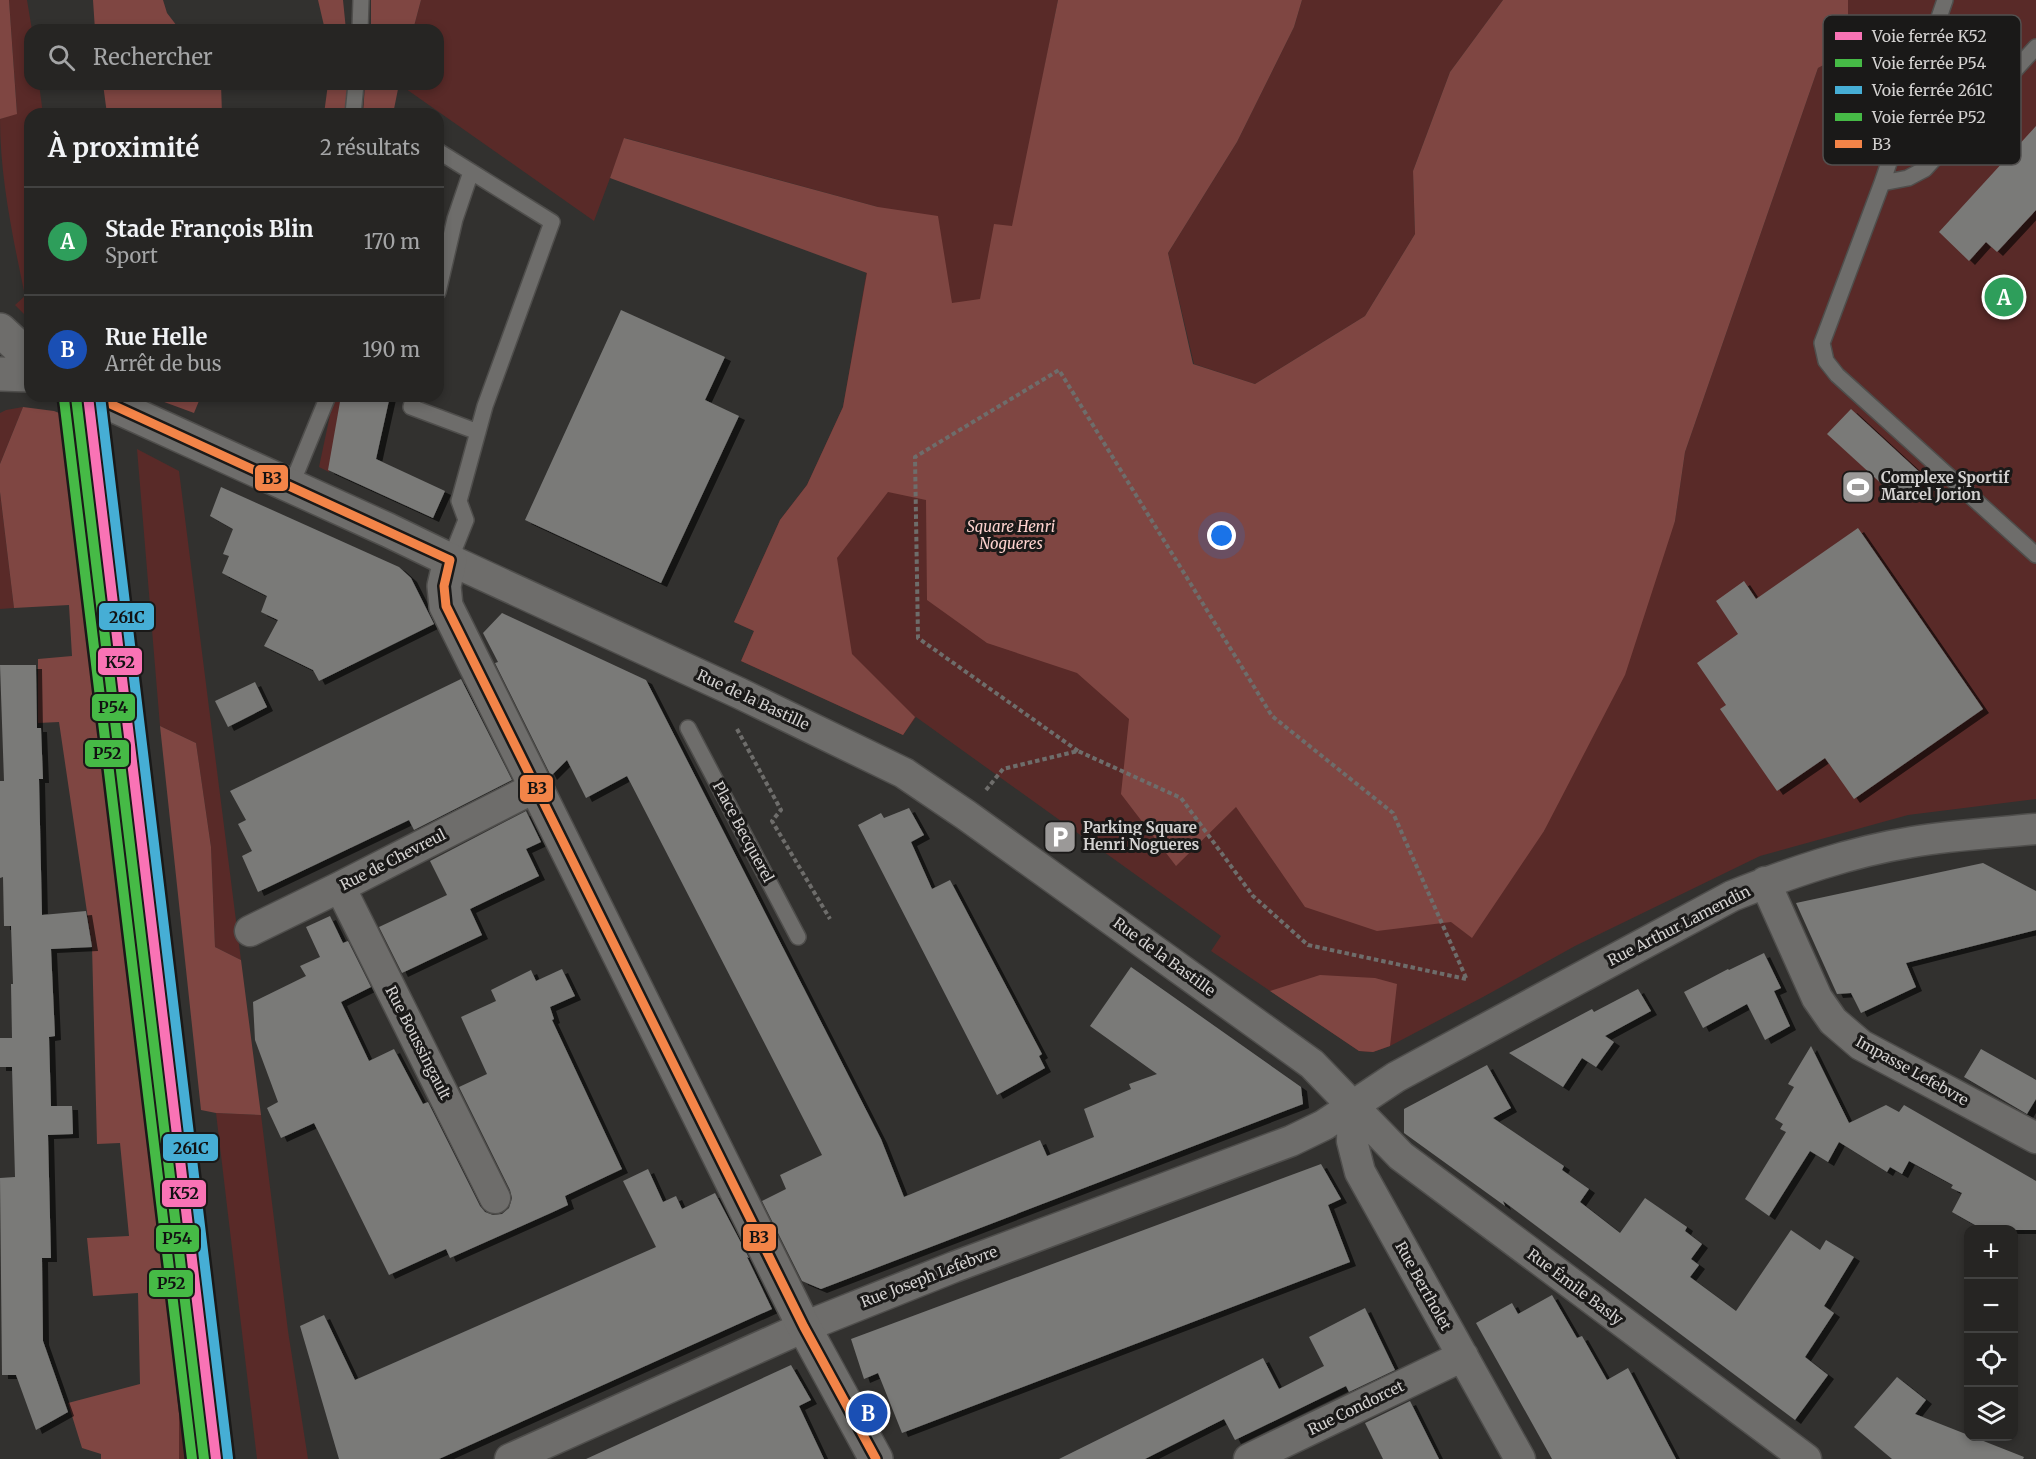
<!DOCTYPE html>
<html lang="fr">
<meta charset="utf-8">
<style>
body{margin:0;font-family:Merriweather,serif;background:#2e2d2b;color:#f1f3f6}
.controls{position:absolute;right:18px;bottom:18px;display:grid;overflow:hidden;border-radius:12px;box-shadow:0 3px 9px #0003}
.controls button{width:54px;height:54px;display:grid;place-items:center;padding:0;border:0;border-bottom:2px solid #424241;background:#262523;color:#f1f3f6;font:30px sans-serif}
.you{position:absolute;left:1222px;top:536px;width:21px;height:21px;margin:-15px;border:4px solid #fff;border-radius:50%;background:#1a73e8;box-shadow:0 0 0 9px #1a73e833}
.badge{display:grid;place-items:center;width:39px;height:39px;border-radius:50%;background:#d93025;color:#fff;font-size:20px;font-weight:700}
.pin{position:absolute;translate:-50% -50%;border:3px solid #fff;box-shadow:0 2px 6px #0006}
.list{margin:0;padding:0;list-style:none}
h2{display:flex;justify-content:space-between;align-items:center;height:78px;margin:0;padding:0 24px;font-size:26px}
h2 small{font-size:20px;font-weight:400;color:#a4a5a6}
.list li{display:grid;grid-template-columns:39px 1fr auto;gap:18px;align-items:center;box-sizing:border-box;height:108px;padding:0 24px;border-top:2px solid #424241}
.list b{display:block;font-size:22px;white-space:nowrap}
.list p{margin:0;font-size:20px;white-space:nowrap;color:#a4a5a6}
.list em{font-size:20px;font-style:normal;color:#a4a5a6}
.icon{flex:none;width:33px;height:33px;fill:none;stroke:currentColor;stroke-width:2;stroke-linecap:round;stroke-linejoin:round}
.map{position:relative;flex:none;width:2036px;height:1459px;overflow:hidden}
.search{position:absolute;background:#262523;box-shadow:0 3px 9px #0003;left:24px;top:24px;width:420px;height:66px;display:flex;align-items:center;gap:15px;box-sizing:border-box;padding:0 21px;border-radius:18px;color:#a4a5a6;font-size:22px}
.panel{position:absolute;background:#262523;box-shadow:0 3px 9px #0003;left:24px;top:108px;width:420px;height:294px;border-radius:18px}
.map>svg:first-child{display:block}
.green{fill:#592a28}
.forest{fill:#7f4642}
.building{fill:#7a7a78;filter:url(#shadow)}
.lines{fill:none;stroke-linecap:round;stroke-linejoin:round}
.service-casing{stroke:#4f4e4c;stroke-width:18}
.minor-casing{stroke:#4f4e4c;stroke-width:33}
.tertiary-casing{stroke:#4f4e4c;stroke-width:36}
.path{stroke:#6e6d6b;stroke-width:4;stroke-dasharray:4.5 3;stroke-linecap:butt}
.service{stroke:#6e6d6b;stroke-width:15}
.minor{stroke:#6e6d6b;stroke-width:30}
.tertiary{stroke:#6e6d6b;stroke-width:33}
.bus-1-casing{stroke:#1a1918;stroke-width:14}
.bus-1{stroke:#f38448;stroke-width:9}
.rail-1-casing{stroke:#1a1918;stroke-width:15}
.rail-2-casing{stroke:#1a1918;stroke-width:15}
.rail-3-casing{stroke:#1a1918;stroke-width:15}
.rail-4-casing{stroke:#1a1918;stroke-width:15}
.rail-1{stroke:#f973b5;stroke-width:10}
.rail-2{stroke:#46ba46;stroke-width:10}
.rail-3{stroke:#46aed5;stroke-width:10}
.rail-4{stroke:#46ba46;stroke-width:10}
.labels{text-anchor:middle;stroke-width:6;stroke-linejoin:round;paint-order:stroke}
.poi-label{font-size:15px;font-weight:bold;fill:#d3d1d0;stroke:#1a1918;text-anchor:start}
.park-label{font-size:15px;font-style:italic;fill:#fdd2ce;stroke:#1a1918}
.street-label{font-size:15px;fill:#d3d1d0;stroke:#1a1918}
.key{fill:#1a1918;stroke:#52504f;stroke-width:1.5}
.key-label{font-size:16px;fill:#d3d1d0}
.line-badge{stroke:#1a1918;stroke-width:2}
.pale-badge-label{font-size:16px;text-anchor:middle;font-weight:bold;fill:#111}
</style>
<div class="map">
<svg width="2036" height="1459" viewBox="0 0 2036 1459">
<defs>
<filter id="shadow"><feDropShadow dx="6" dy="4" stdDeviation="0" flood-color="#0009"/></filter>
</defs>
<rect width="100%" height="100%" fill="#32312f"/>
<path class="green" d="M9,0H27L32,30H30V84H39L43,114H30V320L15,305L25,296C13,238 0,178 0,119L17,113Z
M421,0H1058L1013,227L1544,831L1675,521L1685,452L1818,68L1848,52V0H2036V799L1908,815L1760,856L1575,946L1483,997L1390,1046L1373,1052L1359,1051L1211,951L1221,936L916,717L903,735L741,661L754,631L734,622L780,520L807,485L843,407L878,207L625,138L594,221L399,84H438V30H413Z
M1302,0H1503L1450,72L1413,171L1415,234L1365,316L1255,384L1194,364L1168,253L1237,142L1294,27Z
M334,396H341L329,472L319,467Z
M23,407L0,464V413L6,410Z
M137,449L179,471L241,960L215,947L211,847L196,743L160,726Z
M0,492L14,608L0,609Z
M216,1113L261,1115L288,1331L308,1459H257Z
M168,1231L196,1459H179V1413L163,1267Z"/>
<path class="forest" d="M0,0H9L17,114L0,119Z
M93,0H163L167,13L180,30H95Z
M318,0H343L346,30H325Z
M371,0H421L413,30H371Z
M1058,0H1302L1294,27L1237,142L1168,253L1193,364L1255,384L1365,316L1415,234L1413,171L1450,72L1503,0H1848V52L1818,68L1685,452L1675,521L1625,675L1544,831L1472,938L1451,922L1377,931L1305,907L1236,807L1176,866L1121,794L1129,719L1077,673L987,643L927,600L926,500L888,492L837,558L852,654L915,717L903,735L741,661L754,631L734,622L780,520L807,485L843,407L867,273L610,178L624,138L878,207L938,216L952,303L980,299L994,224L1012,226Z
M103,84H221L222,114H107Z
M328,84H349L344,114H324Z
M365,84H399L393,114H363Z
M148,396H201L194,413Z
M23,407L54,411L72,418L88,597L140,941L164,1127L154,1129L168,1231L163,1267L179,1413V1459H101V1454L82,1448L68,1403L140,1384L138,1293L93,1296L87,1238L129,1236L120,1143L97,1144L92,946L59,722L38,723V659L72,656L69,605L14,608L0,492V464Z
M160,726L196,743L211,847L215,947L241,960L261,1115L216,1113L201,1110Z
M1320,975L1375,978L1397,984L1390,1046L1373,1052L1359,1051L1270,991Z"/>
<path class="building" d="M2036,126V210L1997,252L1986,242L1969,261L1939,232Z
M621,310L725,357L705,400L739,416L661,583L525,520Z
M341,396H390L376,459L445,491L433,518L328,470Z
M1851,409L1926,478L1908,498H1897L1827,434Z
M221,487L399,567L411,578L434,624L319,681L313,670L264,646L278,620L261,612L267,596L222,573L229,556L223,554L233,529L210,516Z
M1858,528L1983,709L1854,799L1825,758L1777,791L1720,709L1726,705L1697,663L1738,634L1716,601L1744,581L1756,599Z
M502,613L646,680L881,1139L904,1197L1040,1140L1047,1156L1094,1137L1084,1109L1131,1089L1129,1084L1157,1074L1090,1026L1131,967L1301,1087L1303,1104L821,1289L802,1281L762,1201L786,1189L780,1175L822,1155L627,776L586,798L567,760L551,776L495,663L498,662L483,633Z
M0,665H36L37,728H41L43,779H39L42,915L86,911L92,947L51,949L55,1036L49,1037L51,1106H72L73,1134L48,1135L51,1258H42L43,1341L68,1412L36,1430L16,1375H2L0,1178L15,1177L12,1067H0V1038H12L11,984H13L11,926H4L3,877L0,878V781H4Z
M461,679L512,780L414,830L409,820L258,892L242,856L252,851L238,824L246,820L230,791Z
M255,682L267,707L228,727L215,701Z
M909,808L924,835L911,842L932,889L950,880L1042,1054L1039,1056L1045,1068L997,1095L858,825L881,813L884,818Z
M526,811L541,842L526,849L539,876L470,909L482,935L402,973L379,927L447,895L430,861Z
M1983,863L2036,891V930L1906,963L1916,987L1861,1013L1851,993L1837,994L1796,903Z
M330,916L343,943L348,941L371,987L341,1002L369,1061L394,1049L423,1104L428,1102L480,1206L485,1212L493,1215L502,1214L509,1208L512,1198L510,1190L459,1087L487,1074L461,1017L496,1001L491,990L531,970L536,981L562,969L575,996L550,1007L554,1019L552,1020L622,1169L565,1196L568,1205L553,1212L450,1258L446,1249L389,1275L314,1123L281,1138L267,1108L278,1102L255,1040L253,1002L306,976L300,966L320,957L306,927Z
M1764,953L1781,988L1774,991L1790,1026L1765,1040L1747,1004L1703,1028L1684,992L1728,969L1729,970Z
M1638,989L1651,1011L1605,1036L1614,1042L1596,1067L1582,1058L1563,1087L1509,1053L1592,1009L1594,1012Z
M1811,1046L1849,1123L1886,1105L1899,1112L1904,1105L2036,1181V1230H1984L1952,1212L1962,1193L1951,1188L1953,1185L1909,1161L1902,1174L1890,1167L1887,1172L1839,1142L1828,1162L1810,1151L1769,1216L1745,1199L1786,1132L1780,1129L1783,1124L1775,1119L1794,1087L1788,1084Z
M1981,1049L2036,1080V1099L2027,1114L1964,1077Z
M1487,1065L1511,1108L1493,1118L1564,1166L1562,1170L1589,1189L1580,1202L1620,1233L1645,1198L1687,1227L1685,1231L1702,1244L1691,1259L1699,1265L1690,1277L1736,1311L1791,1230L1820,1250L1826,1240L1854,1257L1824,1306L1834,1313L1805,1357L1828,1375L1795,1420L1503,1201L1505,1206L1404,1133V1109Z
M1321,1164L1341,1199L1328,1205L1350,1262L902,1433L878,1373L864,1379L851,1339Z
M648,1169L663,1202L676,1196L682,1209L715,1193L749,1258L747,1257L772,1309L439,1459H339L300,1326L324,1315L355,1380L656,1247L623,1181Z
M1552,1295L1577,1338L1582,1336L1607,1380L1628,1368L1676,1459H1552L1476,1323L1512,1303L1518,1314Z
M1365,1308L1395,1370L1349,1392L1346,1386L1235,1440L1224,1419L1145,1459H1059L1263,1358L1279,1389L1324,1366L1309,1337Z
M791,1365L811,1400L799,1406L824,1459H586Z
M1897,1377L1926,1400L1915,1414L2024,1457L2023,1459H1892L1854,1427Z
M1410,1401L1439,1459H1383L1365,1423Z"/>
<g class="lines">
<defs>
<path id="service" d="M1945,0L1882,183L1908,178L1925,169L2036,47
M360,30L361,0
M353,114L356,84
M438,151L552,222L485,406L459,501L466,520L450,560
M1882,183L1822,343L1826,361L1837,375L2036,555
M438,292L455,219L471,172
M414,396L411,407L478,432
M291,486L328,396
M688,728L798,937"/>
<path id="minor" d="M450,560L739,693L904,773L966,815L1312,1064L1401,1156L1806,1459
M1765,882L1817,998L1833,1021L1861,1045L2036,1138
M340,887L495,1198
M250,931L340,887L536,787
M1353,1106L1352,1141L1360,1172L1520,1459
M510,1459L804,1327L954,1267L1291,1141L1324,1125L1396,1077L1732,896C1790,873 1850,852 1912,842C1953,835 1995,833 2036,829
M1249,1459L1463,1356"/>
<path id="tertiary" d="M0,330L30,358
M0,374L30,375
M93,396L388,530L450,560L444,586L446,606L804,1327L876,1459"/>
</defs>
<use href="#service" class="service-casing"/>
<use href="#minor" class="minor-casing"/>
<use href="#tertiary" class="tertiary-casing"/>
<path class="path" d="M737,729L781,810L772,821L830,919
M1078,751L918,638L915,457L1059,370L1272,716L1393,813L1467,980
M986,790L1003,769L1078,751L1181,798L1253,896L1308,945L1466,979"/>
<use href="#service" class="service"/>
<use href="#minor" class="minor"/>
<use href="#tertiary" class="tertiary"/>
<defs>
<path id="bus-1" d="M93,396L450,560
M450,560L444,586L446,606L804,1327L876,1459"/>
</defs>
<use href="#bus-1" class="bus-1-casing"/>
<use href="#bus-1" class="bus-1"/>
<defs>
<path id="rail-1" d="M88,396L216,1459"/>
<path id="rail-2" d="M76,397L204,1459"/>
<path id="rail-3" d="M100,396L228,1458"/>
<path id="rail-4" d="M64,399L192,1459"/>
</defs>
<use href="#rail-1" class="rail-1-casing"/>
<use href="#rail-2" class="rail-2-casing"/>
<use href="#rail-3" class="rail-3-casing"/>
<use href="#rail-4" class="rail-4-casing"/>
<use href="#rail-1" class="rail-1"/>
<use href="#rail-2" class="rail-2"/>
<use href="#rail-3" class="rail-3"/>
<use href="#rail-4" class="rail-4"/>
</g>
<defs>
<symbol id="stadium-square" viewBox="-11 -11 22 22"><rect x="-9" y="-9" width="18" height="18" rx="4" fill="#9b9998" stroke="#1a1918"/><path d="M0-5a6.5 5 0 1 0 0 10a6.5 5 0 1 0 0-10ZM-3.5-1.8h7v3.6h-7Z" fill="#fff"/></symbol>
<symbol id="parking-square" viewBox="-11 -11 22 22"><rect x="-9" y="-9" width="18" height="18" rx="4" fill="#9b9998" stroke="#1a1918"/><path d="M-3.5-5.5H1a3.5 3.5 0 0 1 0 7H-1V5.5H-3.5ZM-1-3.4V-.6H.8a1.4 1.4 0 0 0 0-2.8Z" fill="#fff"/></symbol>
</defs>
<g fill-rule="evenodd">
<use href="#stadium-square" x="1839" y="468" width="38" height="38"/>
<use href="#parking-square" x="1041" y="818" width="38" height="38"/>
</g>
<g class="labels">
<g class="poi-label">
<text x="1881" y="483">Complexe Sportif<tspan x="1881" dy="17">Marcel Jorion</tspan></text>
<text x="1083" y="833">Parking Square<tspan x="1083" dy="17">Henri Nogueres</tspan></text>
</g>
<g class="park-label">
<text x="1011" y="532">Square Henri<tspan x="1011" dy="17">Nogueres</tspan></text>
</g>
<g class="street-label">
<text transform="translate(753 700) rotate(25)" y="5">Rue de la Bastille</text>
<text transform="translate(743 832) rotate(62)" y="5">Place Becquerel</text>
<text transform="translate(393 860) rotate(-27)" y="5">Rue de Chevreul</text>
<text transform="translate(1679 926) rotate(-27)" y="5">Rue Arthur Lamendin</text>
<text transform="translate(1164 957) rotate(36)" y="5">Rue de la Bastille</text>
<text transform="translate(418 1043) rotate(63)" y="5">Rue Boussingault</text>
<text transform="translate(1912 1071) rotate(29)" y="5">Impasse Lefebvre</text>
<text transform="translate(929 1277) rotate(-21)" y="5">Rue Joseph Lefebvre</text>
<text transform="translate(1423 1286) rotate(61)" y="5">Rue Bertholet</text>
<text transform="translate(1575 1287) rotate(37)" y="5">Rue Émile Basly</text>
<text transform="translate(1356 1408) rotate(-26)" y="5">Rue Condorcet</text>
</g>
</g>
<rect x="1823" y="15" width="198" height="150" rx="9" class="key"/>
<rect x="1835" y="32" width="27" height="8" fill="#f973b5"/>
<rect x="1835" y="59" width="27" height="8" fill="#46ba46"/>
<rect x="1835" y="86" width="27" height="8" fill="#46aed5"/>
<rect x="1835" y="113" width="27" height="8" fill="#46ba46"/>
<rect x="1835" y="140" width="27" height="8" fill="#f38448"/>
<g class="key-label">
<text x="1872" y="42">Voie ferrée K52</text>
<text x="1872" y="69">Voie ferrée P54</text>
<text x="1872" y="96">Voie ferrée 261C</text>
<text x="1872" y="123">Voie ferrée P52</text>
<text x="1872" y="150">B3</text>
</g>
<g class="line-badge">
<rect x="254" y="464" width="35" height="28" rx="6" fill="#f38448"/>
<rect x="98" y="602" width="57" height="29" rx="6" fill="#46aed5"/>
<rect x="97" y="647" width="46" height="29" rx="6" fill="#f973b5"/>
<rect x="91" y="693" width="45" height="29" rx="6" fill="#46ba46"/>
<rect x="84" y="739" width="46" height="29" rx="6" fill="#46ba46"/>
<rect x="519" y="774" width="35" height="29" rx="6" fill="#f38448"/>
<rect x="162" y="1133" width="57" height="29" rx="6" fill="#46aed5"/>
<rect x="161" y="1179" width="46" height="29" rx="6" fill="#f973b5"/>
<rect x="742" y="1223" width="35" height="29" rx="6" fill="#f38448"/>
<rect x="155" y="1224" width="45" height="29" rx="6" fill="#46ba46"/>
<rect x="148" y="1269" width="46" height="29" rx="6" fill="#46ba46"/>
</g>
<g class="pale-badge-label">
<text x="272" y="484">B3</text>
<text x="127" y="623">261C</text>
<text x="120" y="668">K52</text>
<text x="113" y="713">P54</text>
<text x="107" y="759">P52</text>
<text x="537" y="794">B3</text>
<text x="191" y="1154">261C</text>
<text x="184" y="1199">K52</text>
<text x="759" y="1243">B3</text>
<text x="177" y="1244">P54</text>
<text x="171" y="1289">P52</text>
</g>
</svg>
<div class="controls">
<button>+</button>
<button>−</button>
<button><svg class="icon" aria-label="locate" viewBox="0 0 24 24"><circle cx="12" cy="12" r="6"/><path d="M12 2v4M12 18v4M2 12h4M18 12h4"/></svg></button>
<button><svg class="icon" aria-label="layers" viewBox="0 0 24 24"><path d="M12 4l9 5-9 5-9-5zM3 14l9 5 9-5"/></svg></button>
</div>
<div class="you"></div>
<div class="pin badge" style="left:2004px;top:297px;background:#2e9e5b">A</div>
<div class="pin badge" style="left:868px;top:1413px;background:#1a4fb4">B</div>
<div class="search"><svg class="icon" aria-label="search" viewBox="0 0 24 24"><circle cx="10" cy="10" r="6"/><path d="M15 15l6 6"/></svg>Rechercher</div>
<section class="panel">
<h2>À proximité<small>2 résultats</small></h2>
<ul class="list">
<li><span class="badge" style="background:#2e9e5b">A</span><div><b>Stade François Blin</b><p>Sport</p></div><em>170 m</em></li>
<li><span class="badge" style="background:#1a4fb4">B</span><div><b>Rue Helle</b><p>Arrêt de bus</p></div><em>190 m</em></li>
</ul>
</section>
</div>
